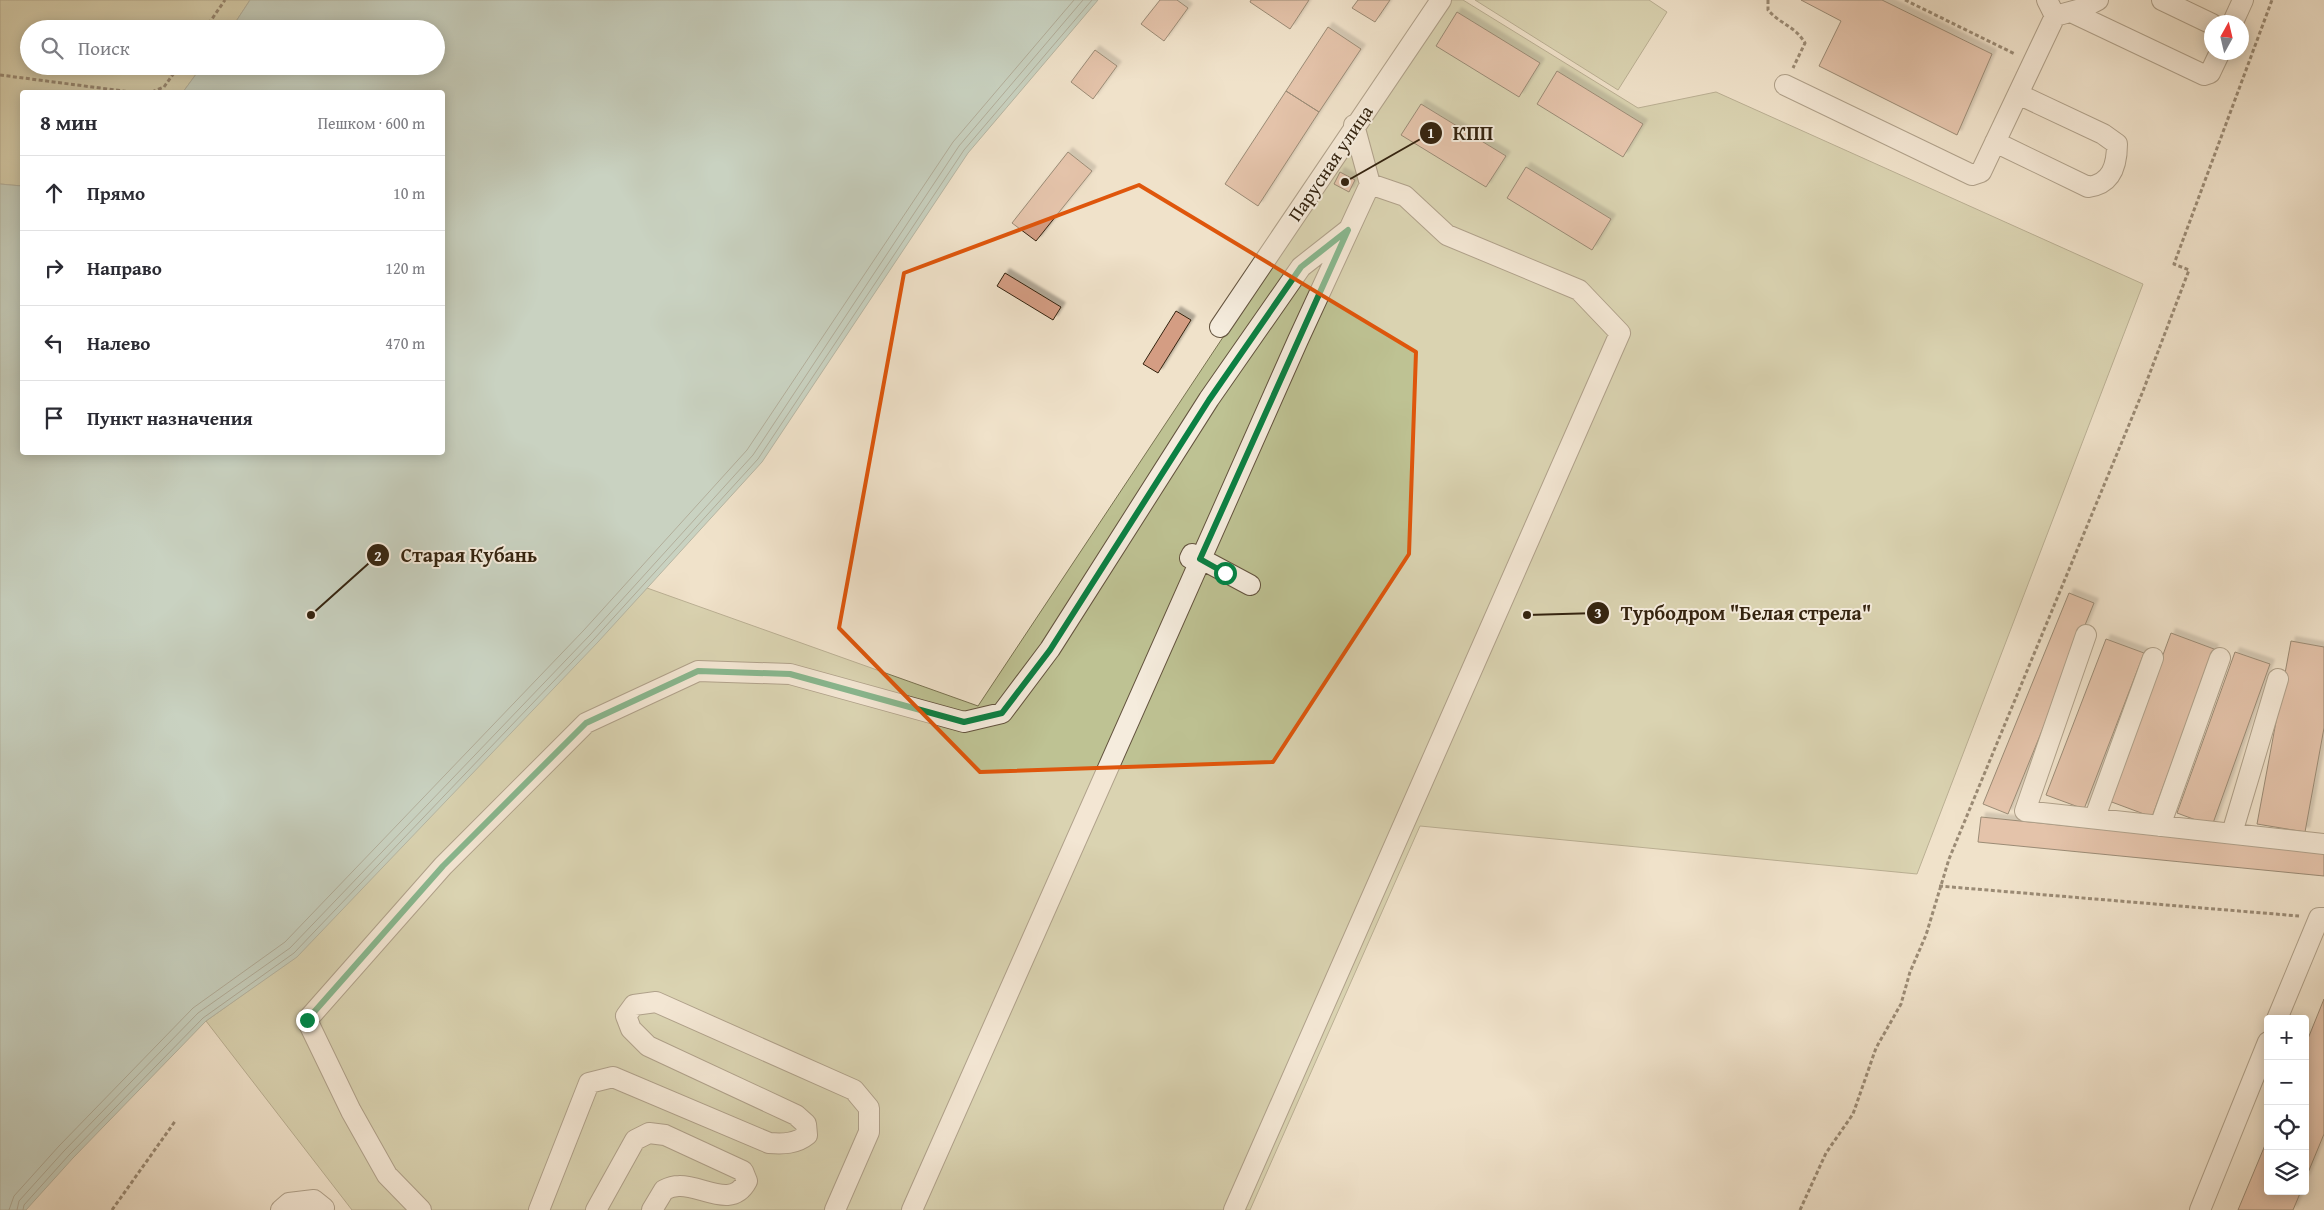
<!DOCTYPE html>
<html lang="ru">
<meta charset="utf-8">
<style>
body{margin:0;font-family:"Gentium Book Plus",serif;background:#f7f7f7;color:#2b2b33}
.controls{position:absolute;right:15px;bottom:15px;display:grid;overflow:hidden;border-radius:5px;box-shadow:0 2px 12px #0003}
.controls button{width:45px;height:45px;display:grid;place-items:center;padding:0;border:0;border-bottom:1px solid #e1e1e2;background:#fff;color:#2b2b33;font:25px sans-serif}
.compass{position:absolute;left:2204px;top:15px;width:45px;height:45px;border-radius:50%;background:#fff;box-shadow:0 2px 12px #0003;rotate:8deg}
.stop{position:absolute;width:15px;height:15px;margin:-11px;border:4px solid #0b8043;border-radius:50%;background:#fff}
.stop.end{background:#0b8043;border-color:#fff;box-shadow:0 1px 5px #0008}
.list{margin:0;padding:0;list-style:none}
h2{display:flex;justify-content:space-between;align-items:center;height:65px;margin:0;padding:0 20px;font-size:21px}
h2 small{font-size:16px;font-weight:400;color:#7c7c81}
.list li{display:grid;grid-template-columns:32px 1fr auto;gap:15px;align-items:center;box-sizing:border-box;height:75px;padding:0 20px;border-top:1px solid #e1e1e2}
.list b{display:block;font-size:19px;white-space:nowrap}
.list em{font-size:16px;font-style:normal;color:#7c7c81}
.icon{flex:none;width:28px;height:28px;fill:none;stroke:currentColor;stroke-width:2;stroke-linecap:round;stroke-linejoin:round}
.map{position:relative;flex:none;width:2324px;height:1210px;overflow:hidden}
.search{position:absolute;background:#fff;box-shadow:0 2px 12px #0003;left:20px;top:20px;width:425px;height:55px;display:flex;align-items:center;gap:12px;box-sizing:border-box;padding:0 18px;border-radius:28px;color:#7c7c81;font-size:19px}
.panel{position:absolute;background:#fff;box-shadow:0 2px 12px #0003;left:20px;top:90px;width:425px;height:365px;border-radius:5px}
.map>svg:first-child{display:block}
.green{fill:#bec293;stroke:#797251}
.water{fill:#9abeb5;stroke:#718073}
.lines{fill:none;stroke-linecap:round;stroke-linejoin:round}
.shore{stroke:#677062;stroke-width:1}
.building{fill:#d49d83;stroke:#34230f;filter:url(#shadow)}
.minor-casing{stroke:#63533e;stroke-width:22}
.path{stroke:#34230f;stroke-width:3;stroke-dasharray:4 2.5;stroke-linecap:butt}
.minor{stroke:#f5ecdd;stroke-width:20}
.route{stroke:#0b8043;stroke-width:6}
.marked{fill:none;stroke:#df560c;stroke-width:4;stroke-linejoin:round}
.labels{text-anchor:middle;stroke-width:4;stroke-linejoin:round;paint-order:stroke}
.street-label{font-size:19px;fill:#34230f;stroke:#f5ecdd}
.leader{fill:none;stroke:#34230f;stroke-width:2}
.callout-dot{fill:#34230f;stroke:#f5ecdd;stroke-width:2}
.mark-label{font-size:15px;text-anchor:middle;font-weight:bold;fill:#fff}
.callout-label{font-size:20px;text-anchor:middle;font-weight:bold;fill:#34230f;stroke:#f5ecdd;stroke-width:4;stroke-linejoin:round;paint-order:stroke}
</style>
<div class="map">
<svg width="2324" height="1210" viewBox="0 0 2324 1210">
<defs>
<filter id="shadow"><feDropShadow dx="4.5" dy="-4.5" stdDeviation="1" flood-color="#0004"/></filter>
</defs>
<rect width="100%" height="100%" fill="#f0e2ca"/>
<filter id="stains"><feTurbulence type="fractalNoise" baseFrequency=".004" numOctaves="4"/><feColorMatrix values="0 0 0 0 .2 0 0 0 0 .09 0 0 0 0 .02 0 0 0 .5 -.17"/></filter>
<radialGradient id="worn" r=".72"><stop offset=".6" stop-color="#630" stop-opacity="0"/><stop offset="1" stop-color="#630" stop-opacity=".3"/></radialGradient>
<path class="green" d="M0,0H250L231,29H29V66H202L183,92H22V186L0,184Z
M1447,0H1463L1638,108L1716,92L2143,284L1917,874L1420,826L1250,1210H352L206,1021L297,956L647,588L978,706Z
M1475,0H1649L1667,12L1618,90Z"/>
<path class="water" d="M250,0H1098L968,153L762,462L598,642L297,957L206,1021L73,1158L26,1210H0V184L22,186V452H442V92H183L202,66H436V29H231Z"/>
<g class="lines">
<path class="shore" d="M9,1210L14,1196L59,1146L193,1008L285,942L584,630L747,450L953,142L1074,0
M17,1210L19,1201L64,1151L198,1013L290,948L590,635L753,455L959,146L1083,0
M23,1210L24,1205L69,1155L203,1018L294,953L594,639L758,459L964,150L1092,0"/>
</g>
<path class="building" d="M1160,0H1177L1188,8L1164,41L1141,24Z
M1251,0H1309L1290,29L1250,2Z
M1358,0H1390L1375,22L1352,8Z
M1801,0H1882L1992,54L1957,135L1819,66L1841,21Z
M1457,12L1540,63L1519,97L1436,46Z
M1328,27L1361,49L1319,112L1286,91Z
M1095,50L1117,66L1093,99L1071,82Z
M1557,71L1643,124L1623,157L1537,104Z
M1286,91L1319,112L1258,206L1225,184Z
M1421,104L1506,156L1486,187L1401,135Z
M1068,152L1092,171L1036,241L1012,223Z
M1526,167L1611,219L1592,250L1507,198Z
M1340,172L1355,180L1349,192L1334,184Z
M1005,273L1061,307L1053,320L997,286Z
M1176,311L1191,320L1158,373L1143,364Z
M2069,593L2094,603L2008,814L1983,804Z
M2171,633L2214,649L2152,817L2109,801Z
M2106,639L2144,653L2084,809L2046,795Z
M2291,641L2324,647V728L2305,832L2257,824Z
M2235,652L2270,664L2212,826L2177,813Z
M1981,817L2324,852V876L1978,842Z
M2324,999V1134L2305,1180V1046Z
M2268,1138V1191H2301L2293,1210H2238Z"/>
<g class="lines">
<defs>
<path id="minor" d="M2047,0L2055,16L2081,9L2098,0
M2162,0L2212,24
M2071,12L2204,75L2210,73L2220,52
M2233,22L2243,0
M1785,85L1972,175L1981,172L2055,16
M1995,142L2088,187C2112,184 2117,165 2117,144L2103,134L2018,94
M1220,327L1441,0
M1190,558L1192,554L1250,585
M2086,635L2025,811L2324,844
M2095,817L2153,658
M2160,826L2220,658
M2232,833L2278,679
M2277,1019L2319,918H2324
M281,1210L289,1203L314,1200L324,1208L323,1210
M421,1210L387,1175L351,1111L307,1020L443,866L586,723L698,671L790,674L964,722L1002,713L1050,649L1209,399L1301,267L1348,230
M539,1210L589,1083L613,1077L769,1143C783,1144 796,1144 807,1135L806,1124L796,1115L648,1046L631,1029L626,1016L634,1005L656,1002L854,1090L869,1108V1132L835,1210
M596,1210L635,1140L649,1133L665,1135L743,1171L747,1181C732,1210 702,1185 679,1186C674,1186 668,1188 664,1190L652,1210
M912,1210L1298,340L1370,184L1354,125
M1234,1210L1620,333L1579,290L1447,235L1405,196L1370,184
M2200,1210L2268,1042"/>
</defs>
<use href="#minor" class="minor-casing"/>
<path class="path" d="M1768,0V10C1781,25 1794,25 1805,43L1793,68
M1905,0L2015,54
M205,29L225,0
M0,75L131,92
M152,92L164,87L179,66
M1939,886L2299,916
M112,1210L176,1120
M1800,1210L1826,1153L1853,1114L1876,1048L1901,1004L1910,972L1926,935L1949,859L2143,391L2189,270L2174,264L2272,0"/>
<use href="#minor" class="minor"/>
</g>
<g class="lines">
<path class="route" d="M307,1020L443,866L586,723L698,671L790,674L964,722L1002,713L1050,650L1209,400L1301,267L1348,230L1200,559L1225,573"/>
</g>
<path d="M0 0H2324V1210H0ZM1139,185L1416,352L1409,554L1273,762L980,772L839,628L904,273Z" fill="#f0e2ca" fill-opacity=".55" fill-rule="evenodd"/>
<path class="marked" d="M1139,185L1416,352L1409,554L1273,762L980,772L839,628L904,273Z"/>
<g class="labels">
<g class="street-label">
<text transform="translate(1330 163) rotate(-56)" y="7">Парусная улица</text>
</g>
</g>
<path class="leader" d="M1345 182L1431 133M311 615L378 555M1527 615L1598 613"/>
<g class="callout-dot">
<circle cx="1345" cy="182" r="5"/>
<circle cx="311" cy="615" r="5"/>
<circle cx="1527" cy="615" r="5"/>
<circle cx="1431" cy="133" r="12"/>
<circle cx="378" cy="555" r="12"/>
<circle cx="1598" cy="613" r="12"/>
</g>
<g class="mark-label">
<text x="1431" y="138">1</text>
<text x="378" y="561">2</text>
<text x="1598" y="618">3</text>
</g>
<g class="callout-label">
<text x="1473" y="140">КПП</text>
<text x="469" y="562">Старая Кубань</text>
<text x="1746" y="620">Турбодром "Белая стрела"</text>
</g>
<rect width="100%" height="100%" filter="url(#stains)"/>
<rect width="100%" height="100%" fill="url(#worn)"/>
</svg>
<div class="controls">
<button>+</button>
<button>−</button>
<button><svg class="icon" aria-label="locate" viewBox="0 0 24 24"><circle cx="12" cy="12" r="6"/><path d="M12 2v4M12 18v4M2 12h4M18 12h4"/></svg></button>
<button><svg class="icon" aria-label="layers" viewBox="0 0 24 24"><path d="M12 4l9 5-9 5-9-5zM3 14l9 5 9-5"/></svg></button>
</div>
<svg class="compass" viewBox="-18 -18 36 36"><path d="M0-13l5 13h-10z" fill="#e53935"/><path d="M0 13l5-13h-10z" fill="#7c7c81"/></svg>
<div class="stop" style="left:1225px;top:573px"></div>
<div class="stop end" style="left:307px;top:1020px"></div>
<div class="search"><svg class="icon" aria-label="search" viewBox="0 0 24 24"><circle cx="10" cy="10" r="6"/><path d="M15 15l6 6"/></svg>Поиск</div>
<section class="panel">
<h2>8 мин<small>Пешком · 600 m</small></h2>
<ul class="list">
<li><svg class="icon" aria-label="ahead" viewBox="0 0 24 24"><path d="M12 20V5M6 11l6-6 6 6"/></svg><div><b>Прямо</b></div><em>10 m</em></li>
<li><svg class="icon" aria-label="right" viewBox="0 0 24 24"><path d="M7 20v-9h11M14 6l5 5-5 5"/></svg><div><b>Направо</b></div><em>120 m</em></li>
<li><svg class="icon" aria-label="left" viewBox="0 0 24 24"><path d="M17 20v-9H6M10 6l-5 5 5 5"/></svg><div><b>Налево</b></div><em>470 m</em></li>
<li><svg class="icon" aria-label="arrive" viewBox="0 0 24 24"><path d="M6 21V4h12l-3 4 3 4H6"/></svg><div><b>Пункт назначения</b></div></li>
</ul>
</section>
</div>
